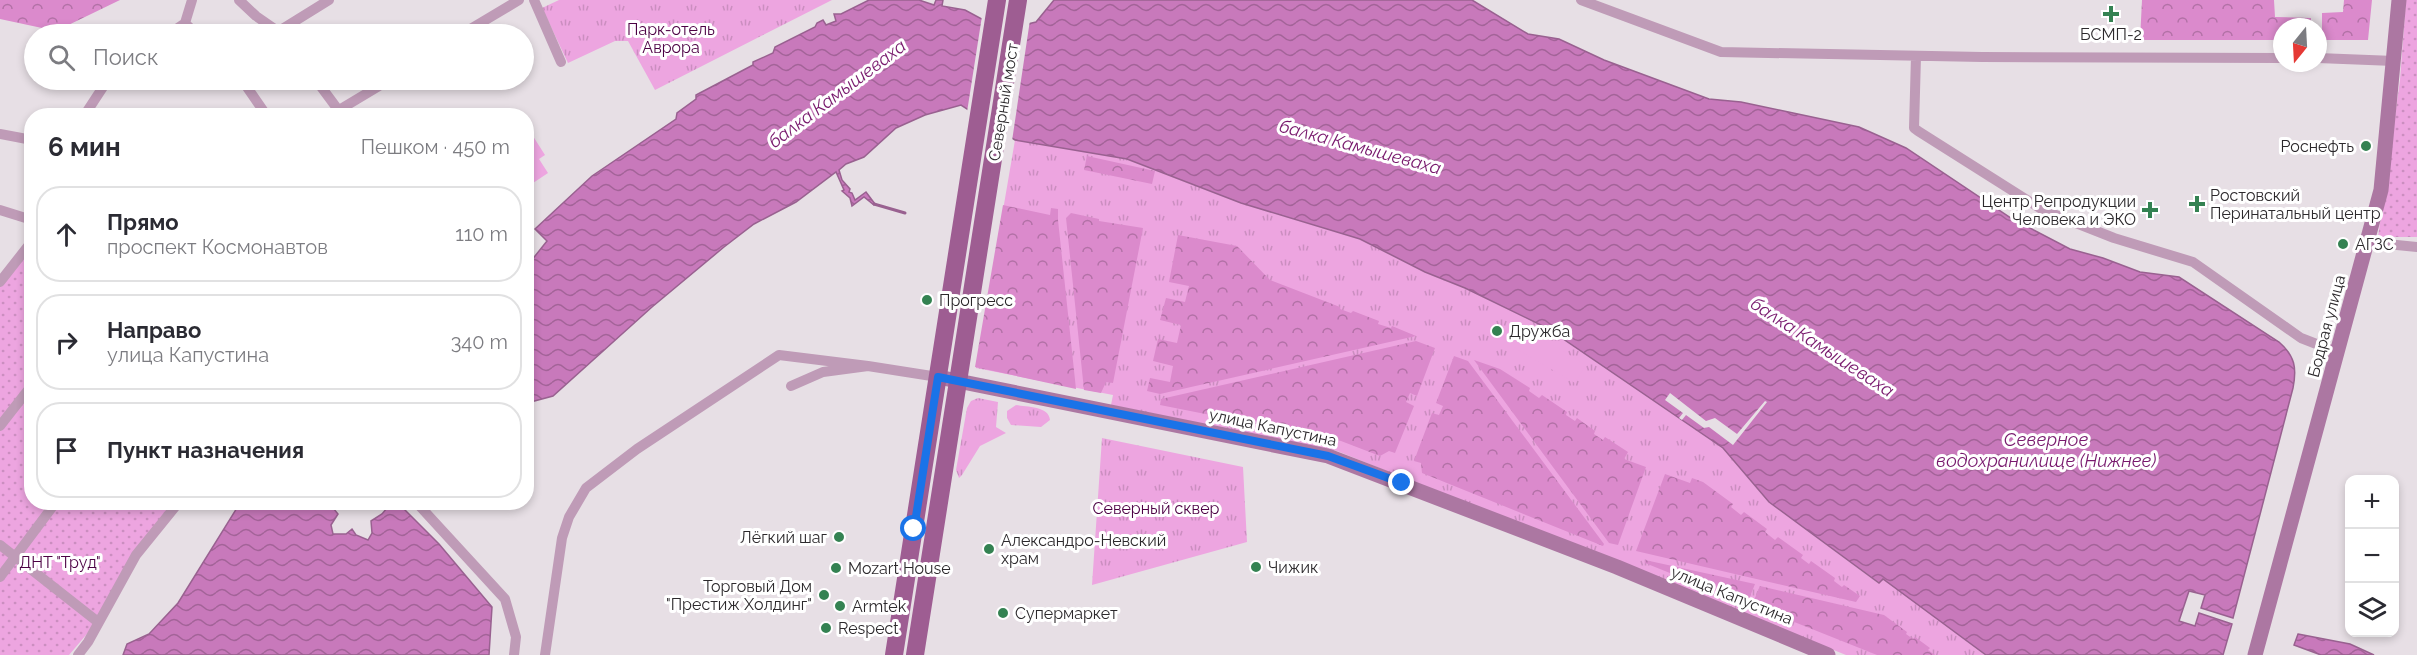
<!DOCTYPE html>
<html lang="ru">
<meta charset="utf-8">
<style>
body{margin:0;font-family:Raleway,sans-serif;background:#f7f7f7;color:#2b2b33}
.controls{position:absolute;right:18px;bottom:18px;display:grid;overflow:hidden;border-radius:12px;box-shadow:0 3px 9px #0003}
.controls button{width:54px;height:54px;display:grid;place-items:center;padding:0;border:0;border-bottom:2px solid #e1e1e2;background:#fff;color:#2b2b33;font:30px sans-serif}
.compass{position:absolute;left:2273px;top:18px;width:54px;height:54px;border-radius:50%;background:#fff;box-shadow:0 3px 9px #0003;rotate:198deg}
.stop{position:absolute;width:18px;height:18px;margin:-14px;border:4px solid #1a73e8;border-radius:50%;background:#fff}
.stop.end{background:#1a73e8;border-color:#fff;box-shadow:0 2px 6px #0008}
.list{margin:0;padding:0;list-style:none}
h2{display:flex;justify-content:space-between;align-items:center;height:78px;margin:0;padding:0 24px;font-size:26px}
h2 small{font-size:20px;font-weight:400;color:#7c7c81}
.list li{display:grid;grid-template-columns:39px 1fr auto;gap:18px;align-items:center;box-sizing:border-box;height:96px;margin:0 12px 12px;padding:0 12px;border:2px solid #e1e1e2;border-radius:24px}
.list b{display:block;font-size:22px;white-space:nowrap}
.list p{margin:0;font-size:20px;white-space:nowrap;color:#7c7c81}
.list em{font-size:20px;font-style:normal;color:#7c7c81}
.icon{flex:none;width:33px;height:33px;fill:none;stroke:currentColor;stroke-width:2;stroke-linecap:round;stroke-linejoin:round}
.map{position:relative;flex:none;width:2417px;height:655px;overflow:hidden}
.search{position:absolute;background:#fff;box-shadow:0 3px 9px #0003;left:24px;top:24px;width:510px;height:66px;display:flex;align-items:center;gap:15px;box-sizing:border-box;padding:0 21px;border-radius:33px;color:#7c7c81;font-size:22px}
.panel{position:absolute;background:#fff;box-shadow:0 3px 9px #0003;left:24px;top:108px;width:510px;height:402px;border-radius:24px}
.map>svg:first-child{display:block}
.grass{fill:url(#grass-tufts)}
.forest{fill:url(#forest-crowns)}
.garden{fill:url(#garden-dots)}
.pitch{fill:#eda5e0}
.water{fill:url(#water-waves);stroke:#996190;stroke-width:1.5}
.pier{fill:#e7dfe5}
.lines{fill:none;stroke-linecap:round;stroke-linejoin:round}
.stream{stroke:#996190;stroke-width:3}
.street{stroke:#bf9bb7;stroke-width:10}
.secondary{stroke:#ac77a2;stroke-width:15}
.primary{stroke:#9e5d92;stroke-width:18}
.route{stroke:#1a73e8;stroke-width:8}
.poi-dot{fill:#348252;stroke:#fff;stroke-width:2}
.labels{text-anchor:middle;stroke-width:6;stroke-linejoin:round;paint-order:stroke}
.park-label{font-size:16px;fill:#4c0144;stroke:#fff}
.poi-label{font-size:16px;fill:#2c292c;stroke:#fff;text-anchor:start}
.street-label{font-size:16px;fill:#2c292c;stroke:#fff}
.water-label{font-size:18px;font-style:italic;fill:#78196d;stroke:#fff}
</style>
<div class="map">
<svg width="2417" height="655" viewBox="0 0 2417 655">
<defs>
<pattern id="grass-tufts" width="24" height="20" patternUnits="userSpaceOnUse" patternTransform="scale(1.5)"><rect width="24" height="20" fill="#eda5e0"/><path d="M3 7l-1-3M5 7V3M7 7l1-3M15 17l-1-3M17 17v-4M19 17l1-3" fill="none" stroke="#cb8ec0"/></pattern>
<pattern id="forest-crowns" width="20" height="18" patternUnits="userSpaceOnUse" patternTransform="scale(1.5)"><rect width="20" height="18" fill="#db8acc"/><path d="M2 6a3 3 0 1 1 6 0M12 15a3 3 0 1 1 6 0" fill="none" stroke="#b271a6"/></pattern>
<pattern id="garden-dots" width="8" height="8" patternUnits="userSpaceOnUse" patternTransform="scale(1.5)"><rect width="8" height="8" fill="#eda5e0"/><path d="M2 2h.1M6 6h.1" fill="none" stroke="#cb8ec0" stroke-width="1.8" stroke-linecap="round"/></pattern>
<pattern id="water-waves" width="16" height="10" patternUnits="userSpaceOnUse" patternTransform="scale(1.5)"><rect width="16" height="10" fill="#c879bb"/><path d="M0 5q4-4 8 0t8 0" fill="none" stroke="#a36398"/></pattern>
</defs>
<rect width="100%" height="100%" fill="#e7dfe5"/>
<path class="grass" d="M559,0H832L655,90L628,41H615L568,63L542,8Z
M1015,140L1127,159L1241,203L1360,239L1425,272L1465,288L1547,328L1723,448L1769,502L1878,583L1883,578L1986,655H1846L1337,451L1111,405L1113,395L976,368Z
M978,398L998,402L996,427L1006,433L980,446L962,475L959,478L956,470L967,408L971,401Z
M1016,405C1027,407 1049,406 1050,420L1041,427L1011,425L1007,418V411Z
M1102,438L1243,467L1247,542L1092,585Z"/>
<path class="forest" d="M0,0H120L56,31L0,19Z
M2142,0H2274L2275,17L2311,18V27H2282V40H2140Z
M2344,0H2372L2368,40H2322V13L2343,12Z
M1087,156L1155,171L1152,184L1084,170Z
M1003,205L1050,215L1051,208L1058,209V220L1076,389L975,367Z
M1071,213L1099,219V221L1143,228L1113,383L1106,382L1101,393L1084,390L1066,218Z
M1178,235L1237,246L1270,280L1340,307V309L1351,313L1353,311L1379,321L1378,324L1391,328L1392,326L1416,336L1160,394L1147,391L1150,378L1170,382L1173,366L1153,361L1158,339L1177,343L1181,325L1160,320L1166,298L1185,302L1189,286L1169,282Z
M1416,341L1435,348L1417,396L1410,393L1406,402L1414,406L1395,453L1389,451L1380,456L1341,441L1160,405L1161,399Z
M1454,356L1468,361L1604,544L1603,546L1422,473L1421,463L1414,461L1432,413L1439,415L1443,406L1436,403Z
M1474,360L1500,369L1530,388L1529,391L1539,398L1542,395L1567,412L1566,415L1575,421L1577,418L1595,431L1594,434L1603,440L1605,437L1628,452L1624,459L1646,467L1618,545L1609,543Z
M1665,474L1690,483L1692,478L1703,482L1733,504L1731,507L1741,515L1744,512L1767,529L1765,532L1775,540L1778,537L1803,555L1801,558L1809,564L1811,561L1835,578L1834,581L1842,587L1844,585L1860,596L1856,602L1636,551Z
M1645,560L1755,584L1747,604L1645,563Z
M1760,586L1884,615L1907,632L1906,634L1913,639L1915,637L1930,648L1928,650L1935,655H1877L1752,605Z"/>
<path class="garden" d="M2406,0H2417V237H2378L2400,80Z
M31,243L32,502L176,503L92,628L69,655H0V282Z"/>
<path class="pitch" d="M531,133L545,155L539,159L548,173L527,187V136Z
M1521,326L1586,365L1575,383L1510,345Z"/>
<path class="water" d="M869,0H919L934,5L936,0H943L942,6L965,10L1002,30L1036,22L1054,0H1472L1528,34L1559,39L1604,60L1709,99L1741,102L1859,127L1906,148L2011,218L2070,249L2103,258L2140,272L2179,277L2279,342C2295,356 2297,368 2293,388L2233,618L2201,608L2205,595L2189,591L2179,621L2195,626L2199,613L2232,624L2223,655H1986L1883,579L1879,583L1769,502L1723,448L1547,328L1465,288L1425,272L1360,239L1241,203L1127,159L1015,140L961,105L925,115L896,128L864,157L846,164L839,170L842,180L850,189L849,192L852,193L855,200L866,192L875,204L874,205L864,197L852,206L850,198L842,191L844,190L836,172L796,202L754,224L724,247L652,307L553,396L527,403V266L547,241L535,229L592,176L676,119L677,113L696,99V95L753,65V62L773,53L775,47L815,27L817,23L823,20L826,25L836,21L834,14H841Z
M240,503H329L338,514L331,525L333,534H346L352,529L356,535L368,540L372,533L371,521L382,514L387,508L382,503H398L439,544L492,607L489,655H123L127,644L149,634L178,603Z
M2298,634L2350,644L2374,655H2321L2294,645Z"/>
<path class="pier" d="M982,16L1002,27L1030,20L1012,141L967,112Z
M1670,393L1706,421L1715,418L1737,434L1765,401L1767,402L1733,445L1709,427L1704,428L1686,415L1682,420L1679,418L1683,413L1665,400Z"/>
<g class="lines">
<path class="stream" d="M874,204L905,213"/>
<path class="street" d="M239,0L256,16L282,34
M534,0L561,62
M1581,0L1721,52L1982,57L2282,58
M185,23L196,34
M279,31L329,0
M169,34L185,23L192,0
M462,34L519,0
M1916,56L1914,128L1918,131L2043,210L2114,238L2193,262L2301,338L2337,352
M2318,58L2394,61
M242,80L267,116
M316,80L342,115
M339,110L389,80
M84,116L103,87L113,80
M0,134L32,140
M0,210L32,220
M2367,242L2417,247
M0,282L32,241
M791,386L823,372L868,366L938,377
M0,426L32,385
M416,502L505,599L516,637L514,655
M0,545L98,622
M0,577L56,502
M78,655L88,642L136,555L179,502
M545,655L562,538L569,517L586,488L637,449L779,355L868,366"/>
<path class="secondary" d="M938,377L1328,456L1617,567L1828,655
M2255,655L2381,190L2399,0"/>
<path class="primary" d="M894,655L997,0
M915,655L1018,0"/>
</g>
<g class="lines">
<path class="route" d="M914,529L938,377L1328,456L1402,483"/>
</g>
<g class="poi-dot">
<path d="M2108 5h6v6h6v6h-6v6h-6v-6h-6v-6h6z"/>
<circle cx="2366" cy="146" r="6"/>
<path d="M2194 195h6v6h6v6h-6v6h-6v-6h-6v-6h6z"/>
<path d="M2147 201h6v6h6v6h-6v6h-6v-6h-6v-6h6z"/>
<circle cx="2343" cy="244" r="6"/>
<circle cx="927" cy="300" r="6"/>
<circle cx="1497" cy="331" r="6"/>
<circle cx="839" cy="537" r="6"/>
<circle cx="989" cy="549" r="6"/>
<circle cx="1256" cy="567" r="6"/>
<circle cx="836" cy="568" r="6"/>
<circle cx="824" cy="595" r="6"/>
<circle cx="840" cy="606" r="6"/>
<circle cx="1003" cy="613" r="6"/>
<circle cx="826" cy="628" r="6"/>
</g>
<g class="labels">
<g class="park-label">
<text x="671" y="35">Парк-отель<tspan x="671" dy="18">Аврора</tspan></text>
<text x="1156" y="514">Северный сквер</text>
<text x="60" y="568">ДНТ "Труд"</text>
</g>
<g class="poi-label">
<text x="2111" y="40" text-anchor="middle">БСМП-2</text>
<text x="2354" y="152" text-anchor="end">Роснефть</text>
<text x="2210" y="201">Ростовский<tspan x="2210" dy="18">Перинатальный центр</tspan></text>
<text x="2136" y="207" text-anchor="end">Центр Репродукции<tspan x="2136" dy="18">Человека и ЭКО</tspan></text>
<text x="2355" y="250">АГЗС</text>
<text x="939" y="306">Прогресс</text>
<text x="1509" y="337">Дружба</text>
<text x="827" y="543" text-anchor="end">Лёгкий шаг</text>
<text x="1001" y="546">Александро-Невский<tspan x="1001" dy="18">храм</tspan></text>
<text x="1268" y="573">Чижик</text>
<text x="848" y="574">Mozart House</text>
<text x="812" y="592" text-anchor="end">Торговый Дом<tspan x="812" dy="18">"Престиж Холдинг"</tspan></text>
<text x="852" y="612">Armtek</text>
<text x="1015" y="619">Супермаркет</text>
<text x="838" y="634">Respect</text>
</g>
<g class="street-label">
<text transform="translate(1003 102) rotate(-81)" y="6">Северный мост</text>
<text transform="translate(2326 326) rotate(-75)" y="6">Бодрая улица</text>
<text transform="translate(1273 427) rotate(12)" y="6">улица Капустина</text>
<text transform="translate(1732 595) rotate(22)" y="6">улица Капустина</text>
</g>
<g class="water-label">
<text transform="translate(837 94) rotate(-37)" y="6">балка Камышеваха</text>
<text transform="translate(1360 147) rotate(15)" y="6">балка Камышеваха</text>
<text transform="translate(1822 347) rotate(33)" y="6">балка Камышеваха</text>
<text x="2046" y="446">Северное<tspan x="2046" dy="21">водохранилище (Нижнее)</tspan></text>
</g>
</g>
</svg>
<div class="controls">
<button>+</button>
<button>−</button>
<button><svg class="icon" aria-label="layers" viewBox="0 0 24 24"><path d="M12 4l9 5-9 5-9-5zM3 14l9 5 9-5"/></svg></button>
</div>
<svg class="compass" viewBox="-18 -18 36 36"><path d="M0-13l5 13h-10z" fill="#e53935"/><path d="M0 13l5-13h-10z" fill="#7c7c81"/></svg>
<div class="stop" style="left:914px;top:529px"></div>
<div class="stop end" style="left:1402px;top:483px"></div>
<div class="search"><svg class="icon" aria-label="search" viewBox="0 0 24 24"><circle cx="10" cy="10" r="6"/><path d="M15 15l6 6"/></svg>Поиск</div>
<section class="panel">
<h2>6 мин<small>Пешком · 450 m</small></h2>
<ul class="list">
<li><svg class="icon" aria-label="ahead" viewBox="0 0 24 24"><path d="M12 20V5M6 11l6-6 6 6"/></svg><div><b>Прямо</b><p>проспект Космонавтов</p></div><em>110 m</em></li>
<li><svg class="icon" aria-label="right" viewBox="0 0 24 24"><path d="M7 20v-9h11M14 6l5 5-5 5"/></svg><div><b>Направо</b><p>улица Капустина</p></div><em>340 m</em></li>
<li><svg class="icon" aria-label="arrive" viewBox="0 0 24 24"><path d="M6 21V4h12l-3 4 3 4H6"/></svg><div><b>Пункт назначения</b></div></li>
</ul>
</section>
</div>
